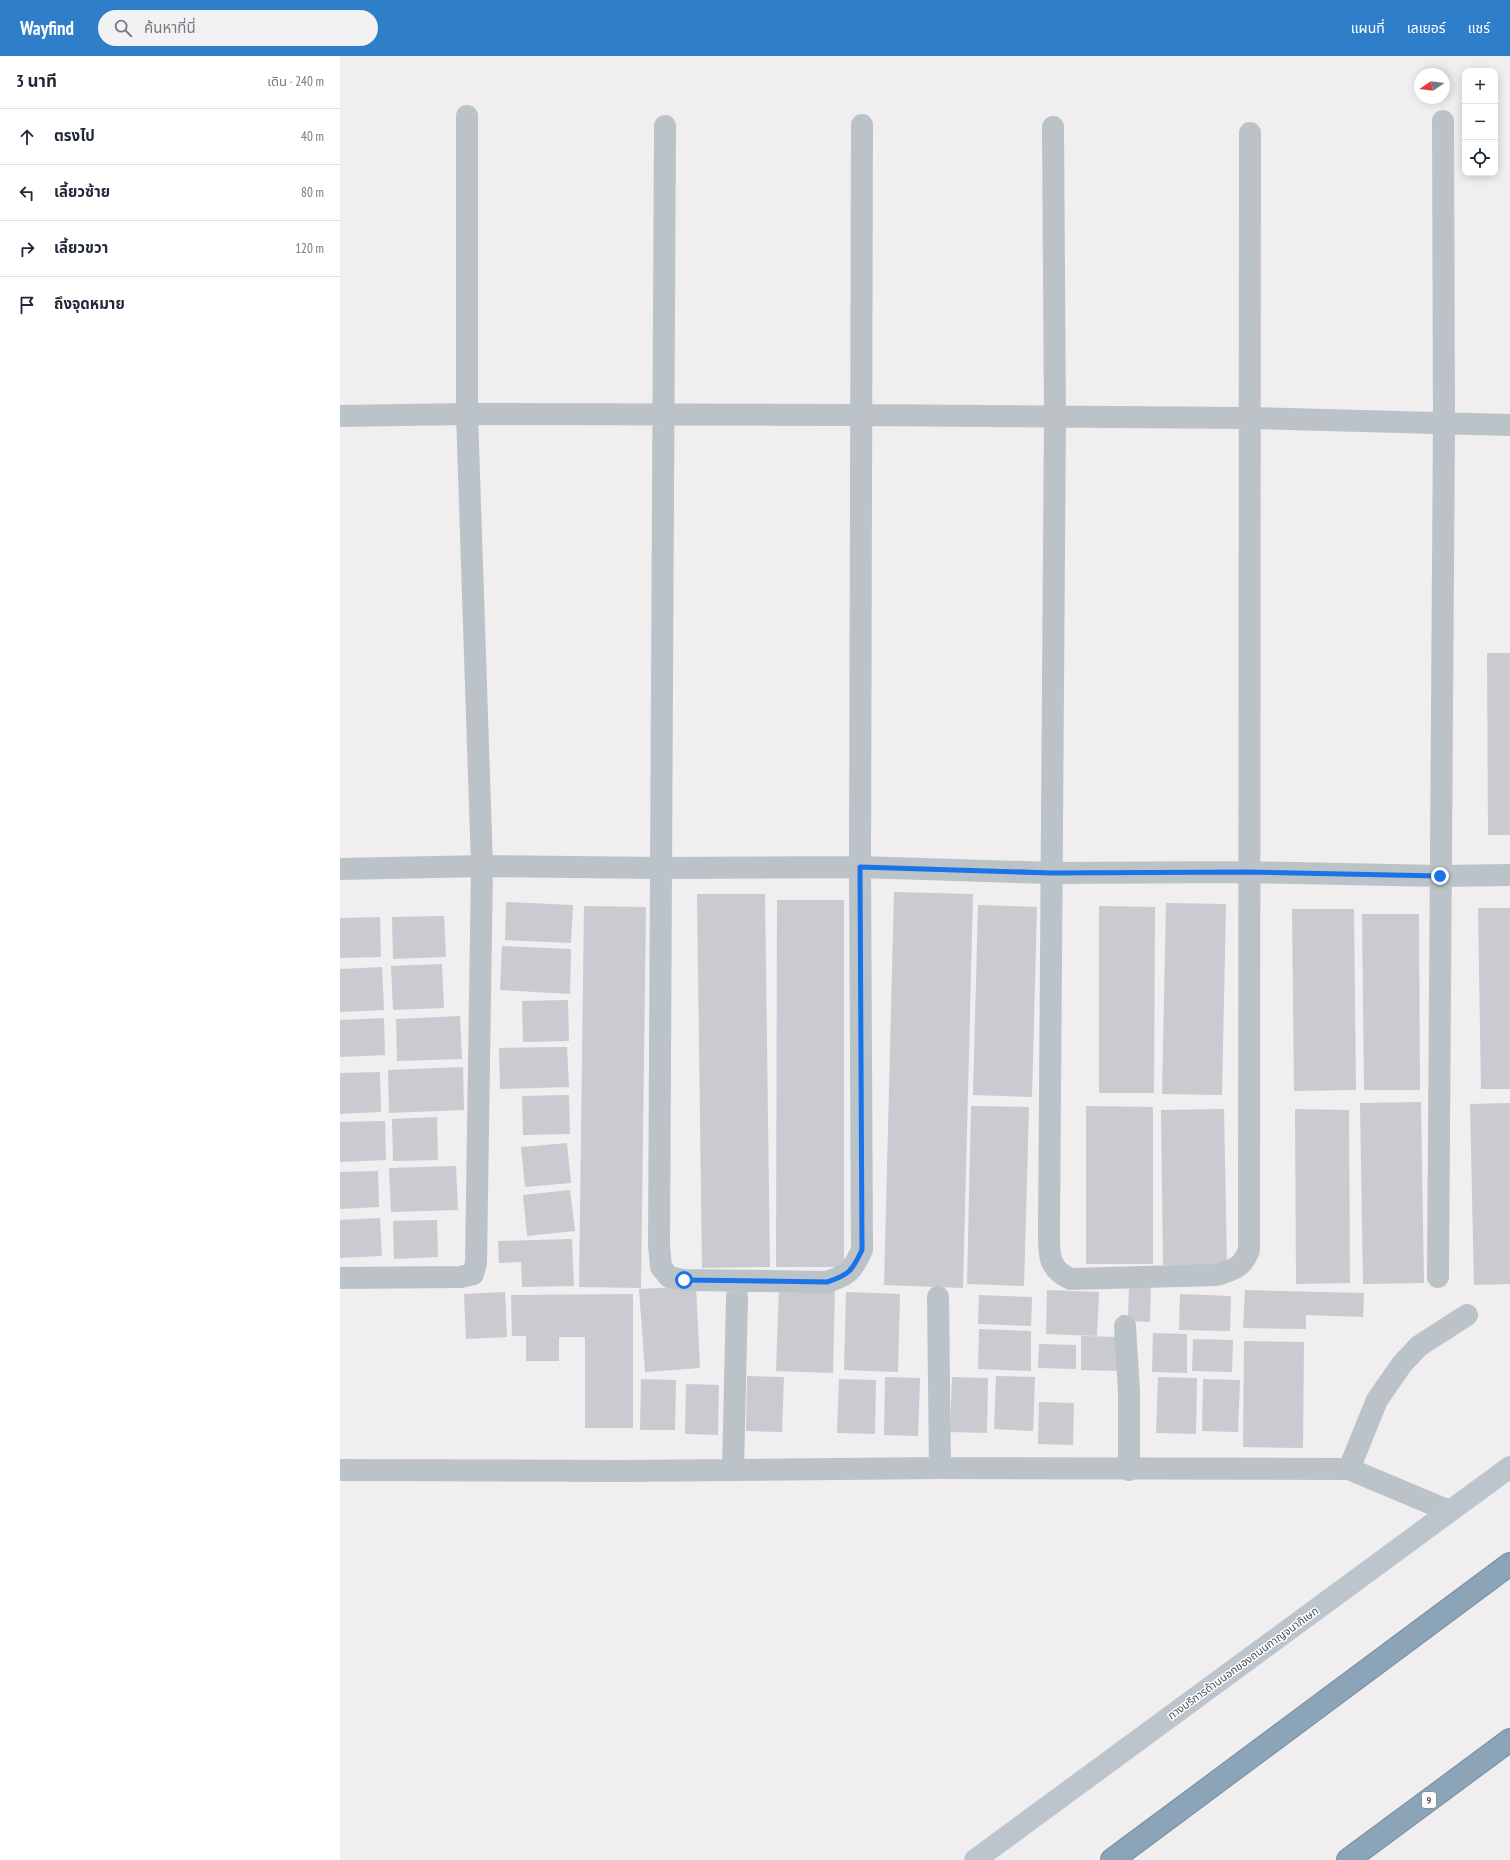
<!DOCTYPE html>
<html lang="th">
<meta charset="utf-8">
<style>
body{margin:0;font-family:"PT Sans Narrow","Noto Sans Thai",sans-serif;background:#f2f2f3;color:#1f2937}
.controls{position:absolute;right:12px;top:12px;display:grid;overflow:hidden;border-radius:8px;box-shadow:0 2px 10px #0003}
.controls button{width:36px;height:36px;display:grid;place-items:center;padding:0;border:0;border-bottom:1px solid #e0e1e3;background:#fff;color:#1f2937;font:20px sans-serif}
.compass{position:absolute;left:1074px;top:12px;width:36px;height:36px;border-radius:50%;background:#fff;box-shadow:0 2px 10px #0003;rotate:257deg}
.stop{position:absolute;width:12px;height:12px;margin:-9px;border:3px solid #1a73e8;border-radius:50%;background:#fff}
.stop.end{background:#1a73e8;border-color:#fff;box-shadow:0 1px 4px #0008}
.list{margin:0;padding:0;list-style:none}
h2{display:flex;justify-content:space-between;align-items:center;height:52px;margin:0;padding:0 16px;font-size:17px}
h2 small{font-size:13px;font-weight:400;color:#747a83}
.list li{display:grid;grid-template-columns:26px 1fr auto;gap:12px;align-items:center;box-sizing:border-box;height:56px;padding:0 16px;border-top:1px solid #e0e1e3}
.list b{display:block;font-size:15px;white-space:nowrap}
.list em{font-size:13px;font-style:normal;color:#747a83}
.icon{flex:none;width:22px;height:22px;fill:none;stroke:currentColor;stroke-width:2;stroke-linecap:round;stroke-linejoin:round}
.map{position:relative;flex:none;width:1170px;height:1804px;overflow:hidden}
header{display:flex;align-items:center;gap:24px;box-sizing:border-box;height:56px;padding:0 20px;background:#2f7ec9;color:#fff}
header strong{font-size:19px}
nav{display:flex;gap:22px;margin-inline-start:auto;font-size:14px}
.search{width:280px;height:36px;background:#f2f2f3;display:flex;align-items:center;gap:10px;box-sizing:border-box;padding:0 14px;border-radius:22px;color:#747a83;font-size:15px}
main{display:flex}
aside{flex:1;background:#fff}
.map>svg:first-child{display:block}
.building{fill:#c9cbd0}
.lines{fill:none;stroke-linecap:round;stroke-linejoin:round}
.highway-casing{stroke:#778fa2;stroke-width:24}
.street{stroke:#bbc3c9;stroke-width:22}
.secondary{stroke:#bcc5cd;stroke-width:22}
.highway{stroke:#8ba4b7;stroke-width:22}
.route{stroke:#1a73e8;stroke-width:5}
.labels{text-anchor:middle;stroke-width:3;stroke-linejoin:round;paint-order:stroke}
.shield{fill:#fff;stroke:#7f868b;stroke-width:1}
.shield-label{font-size:10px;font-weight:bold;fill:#485259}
.street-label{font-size:11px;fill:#485259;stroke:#fff}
</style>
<header>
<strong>Wayfind</strong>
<div class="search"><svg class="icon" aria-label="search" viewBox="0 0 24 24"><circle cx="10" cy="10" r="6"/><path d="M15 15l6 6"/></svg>ค้นหาที่นี่</div>
<nav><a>แผนที่</a><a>เลเยอร์</a><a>แชร์</a></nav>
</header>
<main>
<aside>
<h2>3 นาที<small>เดิน · 240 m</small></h2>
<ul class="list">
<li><svg class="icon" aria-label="ahead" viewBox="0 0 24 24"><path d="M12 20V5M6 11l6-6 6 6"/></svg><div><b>ตรงไป</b></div><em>40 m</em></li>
<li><svg class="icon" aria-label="left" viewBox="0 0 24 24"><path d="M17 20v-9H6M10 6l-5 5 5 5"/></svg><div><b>เลี้ยวซ้าย</b></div><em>80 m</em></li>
<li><svg class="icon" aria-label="right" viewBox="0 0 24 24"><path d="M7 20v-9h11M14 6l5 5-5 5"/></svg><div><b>เลี้ยวขวา</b></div><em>120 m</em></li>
<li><svg class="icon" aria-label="arrive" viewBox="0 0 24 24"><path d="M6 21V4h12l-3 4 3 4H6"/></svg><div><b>ถึงจุดหมาย</b></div></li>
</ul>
</aside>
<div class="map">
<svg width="1170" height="1804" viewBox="0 0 1170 1804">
<rect width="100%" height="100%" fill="#f0eeee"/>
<path class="building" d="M1147,597H1170V779H1148Z
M554,836L633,838L623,1232L544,1229Z
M357,838H425L430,1211L362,1212Z
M437,844H504V1211H436Z
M166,846L233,849L231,887L165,884Z
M826,847L886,848L882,1039L822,1038Z
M638,849L697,851L692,1041L633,1039Z
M244,850L306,851L301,1232L239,1231Z
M759,850L815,851L814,1037H759Z
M1138,852H1170V1033H1141Z
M952,853H1014L1016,1034L954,1035Z
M1022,858H1079L1080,1034H1024Z
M104,860L106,901L53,903L52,861Z
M40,861L41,901L0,902V862Z
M162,890L231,893L230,938L160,934Z
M102,908L104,952L53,954L51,910Z
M42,911L44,954L0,956V913Z
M228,944L229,985L183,986L182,945Z
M120,960L122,1003L57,1005L56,963Z
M44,962L45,999L0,1001V964Z
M227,991L229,1031L160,1033L159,992Z
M123,1011L124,1054L49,1057L48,1014Z
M40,1016L41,1056L0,1058V1017Z
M229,1039L230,1078L183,1079L182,1040Z
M1081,1046L1084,1227L1023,1228L1020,1047Z
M1170,1047V1228L1134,1229L1130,1048Z
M631,1050L689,1051L684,1230L627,1228Z
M746,1050L813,1051V1208H746Z
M884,1053L887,1209H823L821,1054Z
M955,1053L1009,1054L1010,1227L956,1228Z
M97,1061L98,1104L53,1105L52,1063Z
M45,1065L46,1104L0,1106V1066Z
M227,1087L231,1127L185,1131L181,1091Z
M116,1110L118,1154L51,1156L49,1112Z
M38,1115L39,1151L0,1153V1116Z
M230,1134L235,1175L187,1180L183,1139Z
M40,1162L42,1200L0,1202V1164Z
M97,1164L98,1201L54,1203L53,1165Z
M232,1183L234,1230L182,1231L181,1206L159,1207L158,1185Z
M789,1226L811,1227L810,1266L788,1265Z
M356,1230L360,1312L305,1316L299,1233Z
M439,1230L495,1232L493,1317L436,1315Z
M707,1234L759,1236L757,1280L706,1278Z
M905,1234L1024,1237L1023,1261L966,1259V1273L903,1272Z
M165,1236L167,1281L126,1283L124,1238Z
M506,1236L560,1238L558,1316L504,1314Z
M293,1238V1372H245V1281H219V1305H186V1280H172L171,1239Z
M840,1238L891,1240L890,1275L839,1274Z
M639,1239L692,1241L691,1270L638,1268Z
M639,1273L691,1275V1315L638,1313Z
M813,1277L847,1278V1317L812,1316Z
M741,1280L779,1281L778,1315L741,1314Z
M853,1283L893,1284L892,1316L852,1315Z
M904,1285L964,1286L963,1392L903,1391Z
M699,1288L736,1289V1313L698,1312Z
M407,1320L444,1321L442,1376L406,1375Z
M656,1320L695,1321L693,1375L654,1373Z
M545,1321L580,1322L578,1380L544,1379Z
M612,1321L648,1322L647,1377L610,1376Z
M818,1321L857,1322L856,1378L816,1377Z
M301,1323L336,1324L335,1374H300Z
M499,1323L536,1324L535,1378L497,1377Z
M863,1323L900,1324L898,1376L862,1375Z
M346,1328L379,1329L378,1379L345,1378Z
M699,1346L734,1347L733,1389L698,1388Z"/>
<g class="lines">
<defs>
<path id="highway" d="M772,1804L1170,1508
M1008,1804L1170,1684"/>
</defs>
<use href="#highway" class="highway-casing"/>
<path class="street" d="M325,70C320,443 319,816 319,1189L321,1211L329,1221L344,1224L487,1226C509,1219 512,1215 522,1194L520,811L522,69
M713,71L715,361L709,1173C709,1196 707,1213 731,1223L876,1219C894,1214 902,1212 909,1194L910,77
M0,360L127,358L521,359L910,362L1170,369
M0,813L142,810L319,812L520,811L712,817L908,816L1100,820L1170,819
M1098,1221L1104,368L1103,65
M0,1222L121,1221L133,1218L136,1207L142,810L127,358V60
M598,1241L600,1412
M785,1270L789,1336V1414
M1009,1413L1109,1455
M0,1414L281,1415L600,1412L1009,1413L1037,1344L1062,1308L1079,1290L1127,1259
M393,1414L397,1241"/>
<path class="secondary" d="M635,1804L1170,1411"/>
<use href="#highway" class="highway"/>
</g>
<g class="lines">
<path class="route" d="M344,1224L487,1226C509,1219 512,1215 522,1194L520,811L712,817L908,816L1100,820"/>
</g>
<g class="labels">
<rect class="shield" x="1082" y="1736" width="14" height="16" rx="3"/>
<g class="shield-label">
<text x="1089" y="1748">9</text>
</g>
<g class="street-label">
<text transform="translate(903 1607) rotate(-36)" y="4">ทางบริการด้านนอกของถนนกาญจนาภิเษก</text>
</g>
</g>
</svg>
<div class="controls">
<button>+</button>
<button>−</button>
<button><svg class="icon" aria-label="locate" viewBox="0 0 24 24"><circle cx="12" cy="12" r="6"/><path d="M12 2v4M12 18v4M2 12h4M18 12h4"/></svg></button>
</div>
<svg class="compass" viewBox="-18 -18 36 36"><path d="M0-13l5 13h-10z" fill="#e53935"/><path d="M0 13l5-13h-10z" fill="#747a83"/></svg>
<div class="stop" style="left:344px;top:1224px"></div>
<div class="stop end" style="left:1100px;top:820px"></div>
</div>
</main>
